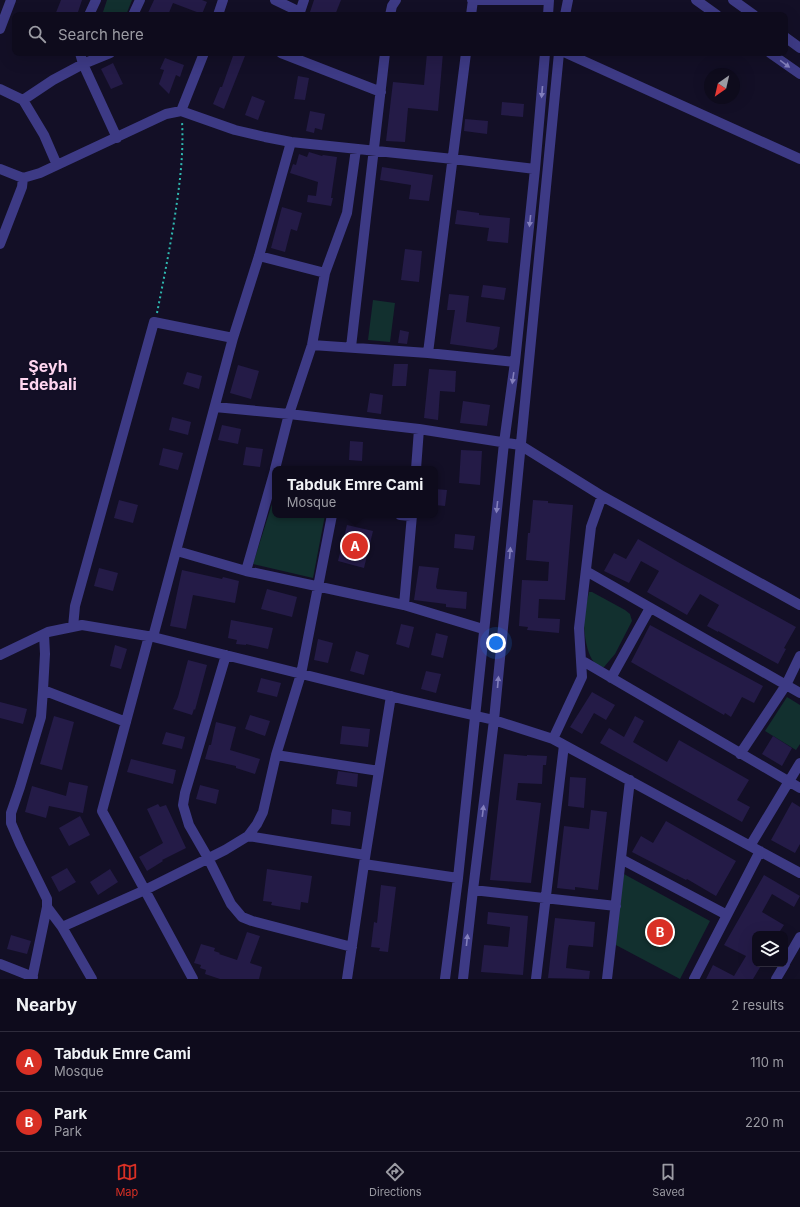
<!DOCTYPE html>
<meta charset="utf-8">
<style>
body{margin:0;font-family:Inter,sans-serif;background:#171425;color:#f1f3f6}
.controls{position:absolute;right:12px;bottom:12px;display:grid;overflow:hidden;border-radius:8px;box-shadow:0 4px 16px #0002}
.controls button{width:36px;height:36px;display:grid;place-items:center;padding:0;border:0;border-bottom:1px solid #2e2b3b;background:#0e0b1c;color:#f1f3f6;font:20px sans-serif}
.compass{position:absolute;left:704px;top:68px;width:36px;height:36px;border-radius:50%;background:#0e0b1c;box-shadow:0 4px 16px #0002;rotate:214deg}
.you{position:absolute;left:496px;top:643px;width:14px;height:14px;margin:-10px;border:3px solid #fff;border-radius:50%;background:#1a73e8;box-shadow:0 0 0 6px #1a73e833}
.badge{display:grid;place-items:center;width:26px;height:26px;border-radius:50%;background:#d93025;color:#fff;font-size:13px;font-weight:700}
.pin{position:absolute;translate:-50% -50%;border:2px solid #fff;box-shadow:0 1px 4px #0006}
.popup{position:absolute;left:272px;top:466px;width:166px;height:52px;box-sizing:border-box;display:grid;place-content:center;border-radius:8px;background:#0e0b1c;filter:drop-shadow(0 1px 3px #0005);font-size:13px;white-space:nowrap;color:#9b9ba3}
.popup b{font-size:15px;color:#f1f3f6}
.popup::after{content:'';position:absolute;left:50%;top:100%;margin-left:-8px;border:8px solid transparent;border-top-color:#0e0b1c}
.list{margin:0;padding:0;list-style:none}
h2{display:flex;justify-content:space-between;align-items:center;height:52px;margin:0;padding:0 16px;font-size:17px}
h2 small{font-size:13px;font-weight:400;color:#9b9ba3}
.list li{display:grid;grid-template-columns:26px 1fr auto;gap:12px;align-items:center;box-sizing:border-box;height:60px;padding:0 16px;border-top:1px solid #2e2b3b}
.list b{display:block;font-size:15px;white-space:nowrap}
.list p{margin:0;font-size:13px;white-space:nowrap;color:#9b9ba3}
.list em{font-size:13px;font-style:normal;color:#9b9ba3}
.icon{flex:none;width:22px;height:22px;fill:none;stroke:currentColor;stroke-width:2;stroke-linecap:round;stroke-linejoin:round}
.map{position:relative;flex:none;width:800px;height:979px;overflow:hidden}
.search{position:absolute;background:#0e0b1c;box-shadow:0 4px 16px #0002;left:12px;right:12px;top:12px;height:44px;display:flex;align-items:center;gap:10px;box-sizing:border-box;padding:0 14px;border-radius:8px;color:#9b9ba3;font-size:15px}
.sheet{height:172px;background:#0e0b1c}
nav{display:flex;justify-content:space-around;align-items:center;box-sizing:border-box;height:56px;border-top:1px solid #2e2b3b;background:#0e0b1c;font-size:11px;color:#9b9ba3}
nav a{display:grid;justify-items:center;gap:2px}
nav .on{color:#d93025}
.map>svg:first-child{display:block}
.green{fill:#12302f}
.building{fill:#241b47}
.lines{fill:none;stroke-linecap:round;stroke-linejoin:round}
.path{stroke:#2fb8b0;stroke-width:2;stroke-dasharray:2 3;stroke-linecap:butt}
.minor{stroke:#3d3a85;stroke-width:10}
.oneway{fill:#837fbc}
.labels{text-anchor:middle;stroke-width:3;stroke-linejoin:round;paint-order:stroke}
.district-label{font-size:16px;font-weight:bold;fill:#ffd6f0;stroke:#130f26}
</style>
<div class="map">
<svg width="800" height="979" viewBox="0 0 800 979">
<rect width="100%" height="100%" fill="#130f26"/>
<path class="green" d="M107,0H132L126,15H99L100,12H103Z
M373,300L395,303L390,342L368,340Z
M272,504L275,505V515H325L313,578L253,564Z
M589,592H592L625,610L630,614L632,621L615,654L604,667C588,668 584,635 584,623C584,613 587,602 589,592Z
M787,697L800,705V744L796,750L765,731Z
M622,873L710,921L680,979L614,944Z"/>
<path class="building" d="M61,0H82L77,15H55Z
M154,0H202L207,2L202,14L173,3L168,15H147Z
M314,0H341L335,15H309Z
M234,53L245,56L224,109L213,104L220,87H222Z
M427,53H443L438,111L408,108L405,142L386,141L393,82L424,85Z
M165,58L184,65L180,77L176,75L169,94L159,84L164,70L160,69Z
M113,63L123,84L111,89L101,69Z
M298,76L309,78L305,100L294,99Z
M252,96L265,101L258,120L245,115Z
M502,102L524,104L523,117L501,115Z
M310,111L325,114L322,130L315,128L314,133L306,131Z
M465,119L488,121L487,134L464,131Z
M309,152L322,156L323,155L337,157L331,198H333L331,206L307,202L308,195L316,196L318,182L290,173L293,164L296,165L299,154L307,157Z
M382,167L433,175L429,201L409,199L411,185L380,180Z
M282,207L302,213L297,231L291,229L285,252L271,248Z
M457,210L479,213V215L510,218L508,243L487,241L489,228L455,224Z
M405,249L422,251L419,282L401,280Z
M483,285L506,288L504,300L481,297Z
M449,294L469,296L466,322L500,327L497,347L493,350L450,344L455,310H447Z
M400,330L409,332L407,344L398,343Z
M394,364H408L406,386H392Z
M238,365L259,371L251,399L230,393Z
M429,369L456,371L455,392L440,391L438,420L424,418Z
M187,372L202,376L199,389L183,384Z
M370,393L383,395L381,414L367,412Z
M463,401L490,405L487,426L460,423Z
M172,417L191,422L188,435L169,430Z
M222,425L241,429L238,444L218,440Z
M350,441L363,442L362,461L349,460Z
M246,447L263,449L260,467L243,465Z
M163,448L183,453L178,470L159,465Z
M461,450L482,451L480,485L459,483Z
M435,489L447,490L445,506L435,505Z
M119,500L138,505L133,523L114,518Z
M533,500L548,501V503L573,505L565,600L539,599L538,618L560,619L559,633L527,630L528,627L519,626L522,580L548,581L549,562L526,560L528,533H530Z
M347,525L373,531L364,568L338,561Z
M455,534L475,536L473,550L454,548Z
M638,539L683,565L796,627L784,648L786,649L778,664L718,631V632L707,626L719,605L700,594L687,615L647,592L659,571L641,561L629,583L604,571L614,553L626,559Z
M419,566L439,568L436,587L437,589L467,592L466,609L446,607V604L414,600Z
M99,568L118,573L113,591L94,586Z
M182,570L222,579L223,577L239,581L235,603L193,595L186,629L170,626Z
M267,589L297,597L292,617L261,609Z
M231,620L273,628L268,649L246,644V645L236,644L237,640L228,638Z
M401,624L414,627L409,648L396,644Z
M650,625L763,686L754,703L742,697L731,717L725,713L724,715L631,662Z
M436,633L448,636L443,658L431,655Z
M318,639L333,643L328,663L314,660Z
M115,645L127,649L121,669L110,666Z
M356,651L369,655L364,675L350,671Z
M188,660L207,665L195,710L194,709L192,715L173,709L178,697Z
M426,671L441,674L436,693L421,689Z
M261,678L281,683L277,697L257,692Z
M592,692L615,705L606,720L594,713L582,734L570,727Z
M0,702L27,709L23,724L0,718Z
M250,715L270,721L265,736L245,729Z
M54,716L74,722L62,770L40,764Z
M635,716L644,721L633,742L667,762L679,740L749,780L737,800L750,807L742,822L600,743L609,728L624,737Z
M216,722L236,727L230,750L260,759L255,774L236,768V766L205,759L209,745H211Z
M342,726L370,729L368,747L340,744Z
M166,732L185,737L182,749L162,744Z
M773,736L792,748L782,766L762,754Z
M504,754L527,756V755L547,756L546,765H543L542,784L518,783L516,800L541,803L531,883L490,880Z
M131,759L176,770L173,784L127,772Z
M338,771L358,774L357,787L336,784Z
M570,777L586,778L584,808L568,806Z
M69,782L88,786L83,813L49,806L46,818L25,812L32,786L66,796Z
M200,785L219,790L216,804L196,799Z
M792,802L800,807V844L795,853L771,840Z
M158,804L160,807L166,805L186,848L162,860L163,861L147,871L139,857L163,843L147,809Z
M332,809L351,812L350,826L331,824Z
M591,810L607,812L598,890L575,887V890L557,888L564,826L589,829Z
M80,816L90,835L69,846L59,828Z
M666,821L736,861L716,896L687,879L686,880L632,852L641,836L653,843Z
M67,868L76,882L59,892L51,877Z
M110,869L118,882L98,895L90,882Z
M267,869L312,876L308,903L301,902L300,910L271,905L272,902L263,901Z
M764,875L800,896L794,907L772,894L762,912L784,925L778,934H755V964H762L753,979H706L713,965L734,976L746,956L724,945Z
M381,885L396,887L388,952L379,951L380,948L371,947L374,922L377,923Z
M488,912L528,916L523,975L481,972L484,945L508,947L510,927L487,924Z
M555,918L595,922L593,947L569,945L568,948L566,968L590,971L589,979L548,978Z
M247,932L260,936L250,963L262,967L259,979H220L205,974L206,970L200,968L201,965L194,963L201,944L215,948L214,951L220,953L219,954L237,960Z
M11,935L31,941L27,954L7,949Z"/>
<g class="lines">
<path class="path" d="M157,313C163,283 169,253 174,222C179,189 184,156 182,121"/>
<path class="minor" d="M275,0L300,12
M472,0H549L548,15
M696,0L717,15
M733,0L754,15
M89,15L96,0
M133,15L140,0
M218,15L223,0
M299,15L304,0
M390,15L392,6L396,0
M471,15L473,0
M565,15L568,0
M0,29L11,0
M785,37L800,48
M110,53L83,64L117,138
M281,53L381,92
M566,53L800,159
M770,53L800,74
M0,89L23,100L53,80L83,64L80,53
M23,100L44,135L57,165
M181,111L204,53
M0,169L23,178L40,173L166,114L181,111L235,130L265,137L291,142L453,159L535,169
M0,244L22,187L23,178
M259,256L325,273
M312,345L428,353L515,362
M351,347L385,53
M428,353L466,53
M215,407L289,414L419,429L520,445L602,496L800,605
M275,469L289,414L312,345L325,273L347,213L356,149
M416,469L419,429
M400,515L411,516
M177,551L246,571L404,605L483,629
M246,571L275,470
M586,571L800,693
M404,605L412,515
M73,627L75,606L154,322L233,338
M44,634L45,654L43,690L41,717L20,787L11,813V823L20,844L47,899V907L62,927L92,979
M149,636L102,811L193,979
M153,637L233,338L259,256L291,142
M0,655L48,632L82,625L153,637L402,699L494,720L553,739L800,873
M226,655L185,793L183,805L189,825L208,858L231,904L242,917L252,921L352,947
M581,660L800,788
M611,678L650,608
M43,690L126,722
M553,739L582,677L579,628L591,527L602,496
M740,754L786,685L800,656
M276,755L379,771
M248,836L365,855
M750,846L800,763
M621,859L727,915
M364,864L458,878
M473,890L616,906
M62,927L145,890L225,850L248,836L257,824L263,812L276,755L301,674L332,515
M785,963L800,937
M0,964L33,977
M32,979L47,907
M347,979L364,864L391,696
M445,979L458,878L504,443L515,362L535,169L545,53
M463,979L473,890L494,720L559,53
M536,979L564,745
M607,979L630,780
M694,979L760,851
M776,979L785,964"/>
</g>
<defs><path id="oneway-solid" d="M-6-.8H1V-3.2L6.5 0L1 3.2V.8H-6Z"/></defs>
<g class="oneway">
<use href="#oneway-solid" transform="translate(785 64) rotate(36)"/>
<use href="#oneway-solid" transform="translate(542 92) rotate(95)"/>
<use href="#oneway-solid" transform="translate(530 221) rotate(96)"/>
<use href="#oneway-solid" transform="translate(513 378) rotate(98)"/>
<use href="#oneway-solid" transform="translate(497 507) rotate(96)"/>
<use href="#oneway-solid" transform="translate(510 553) rotate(-85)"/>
<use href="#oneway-solid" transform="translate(498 682) rotate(-85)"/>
<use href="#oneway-solid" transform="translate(483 811) rotate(-83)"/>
<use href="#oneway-solid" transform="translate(467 940) rotate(-84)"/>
</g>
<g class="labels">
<g class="district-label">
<text x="48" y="372">Şeyh<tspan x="48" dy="18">Edebali</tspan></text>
</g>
</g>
</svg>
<div class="controls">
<button><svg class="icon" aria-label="layers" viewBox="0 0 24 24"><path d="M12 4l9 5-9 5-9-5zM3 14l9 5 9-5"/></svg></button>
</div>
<svg class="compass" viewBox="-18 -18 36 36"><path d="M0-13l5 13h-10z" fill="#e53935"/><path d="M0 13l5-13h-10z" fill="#9b9ba3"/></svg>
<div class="you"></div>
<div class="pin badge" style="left:355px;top:546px">A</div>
<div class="popup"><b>Tabduk Emre Cami</b>Mosque</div>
<div class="pin badge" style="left:660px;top:932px">B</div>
<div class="search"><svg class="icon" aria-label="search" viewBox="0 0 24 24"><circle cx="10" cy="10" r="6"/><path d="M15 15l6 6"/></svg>Search here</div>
</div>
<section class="sheet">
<h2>Nearby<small>2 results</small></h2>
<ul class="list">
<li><span class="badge">A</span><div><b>Tabduk Emre Cami</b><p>Mosque</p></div><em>110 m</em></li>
<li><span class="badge">B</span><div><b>Park</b><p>Park</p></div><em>220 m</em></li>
</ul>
</section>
<nav>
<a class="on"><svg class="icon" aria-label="map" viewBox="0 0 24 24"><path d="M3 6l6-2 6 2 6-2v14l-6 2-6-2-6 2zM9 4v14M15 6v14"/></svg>Map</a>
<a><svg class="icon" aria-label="directions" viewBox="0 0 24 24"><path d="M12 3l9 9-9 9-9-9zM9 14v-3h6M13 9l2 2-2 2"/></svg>Directions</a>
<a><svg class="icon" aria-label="saved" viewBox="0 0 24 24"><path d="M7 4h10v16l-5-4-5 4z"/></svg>Saved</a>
</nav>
